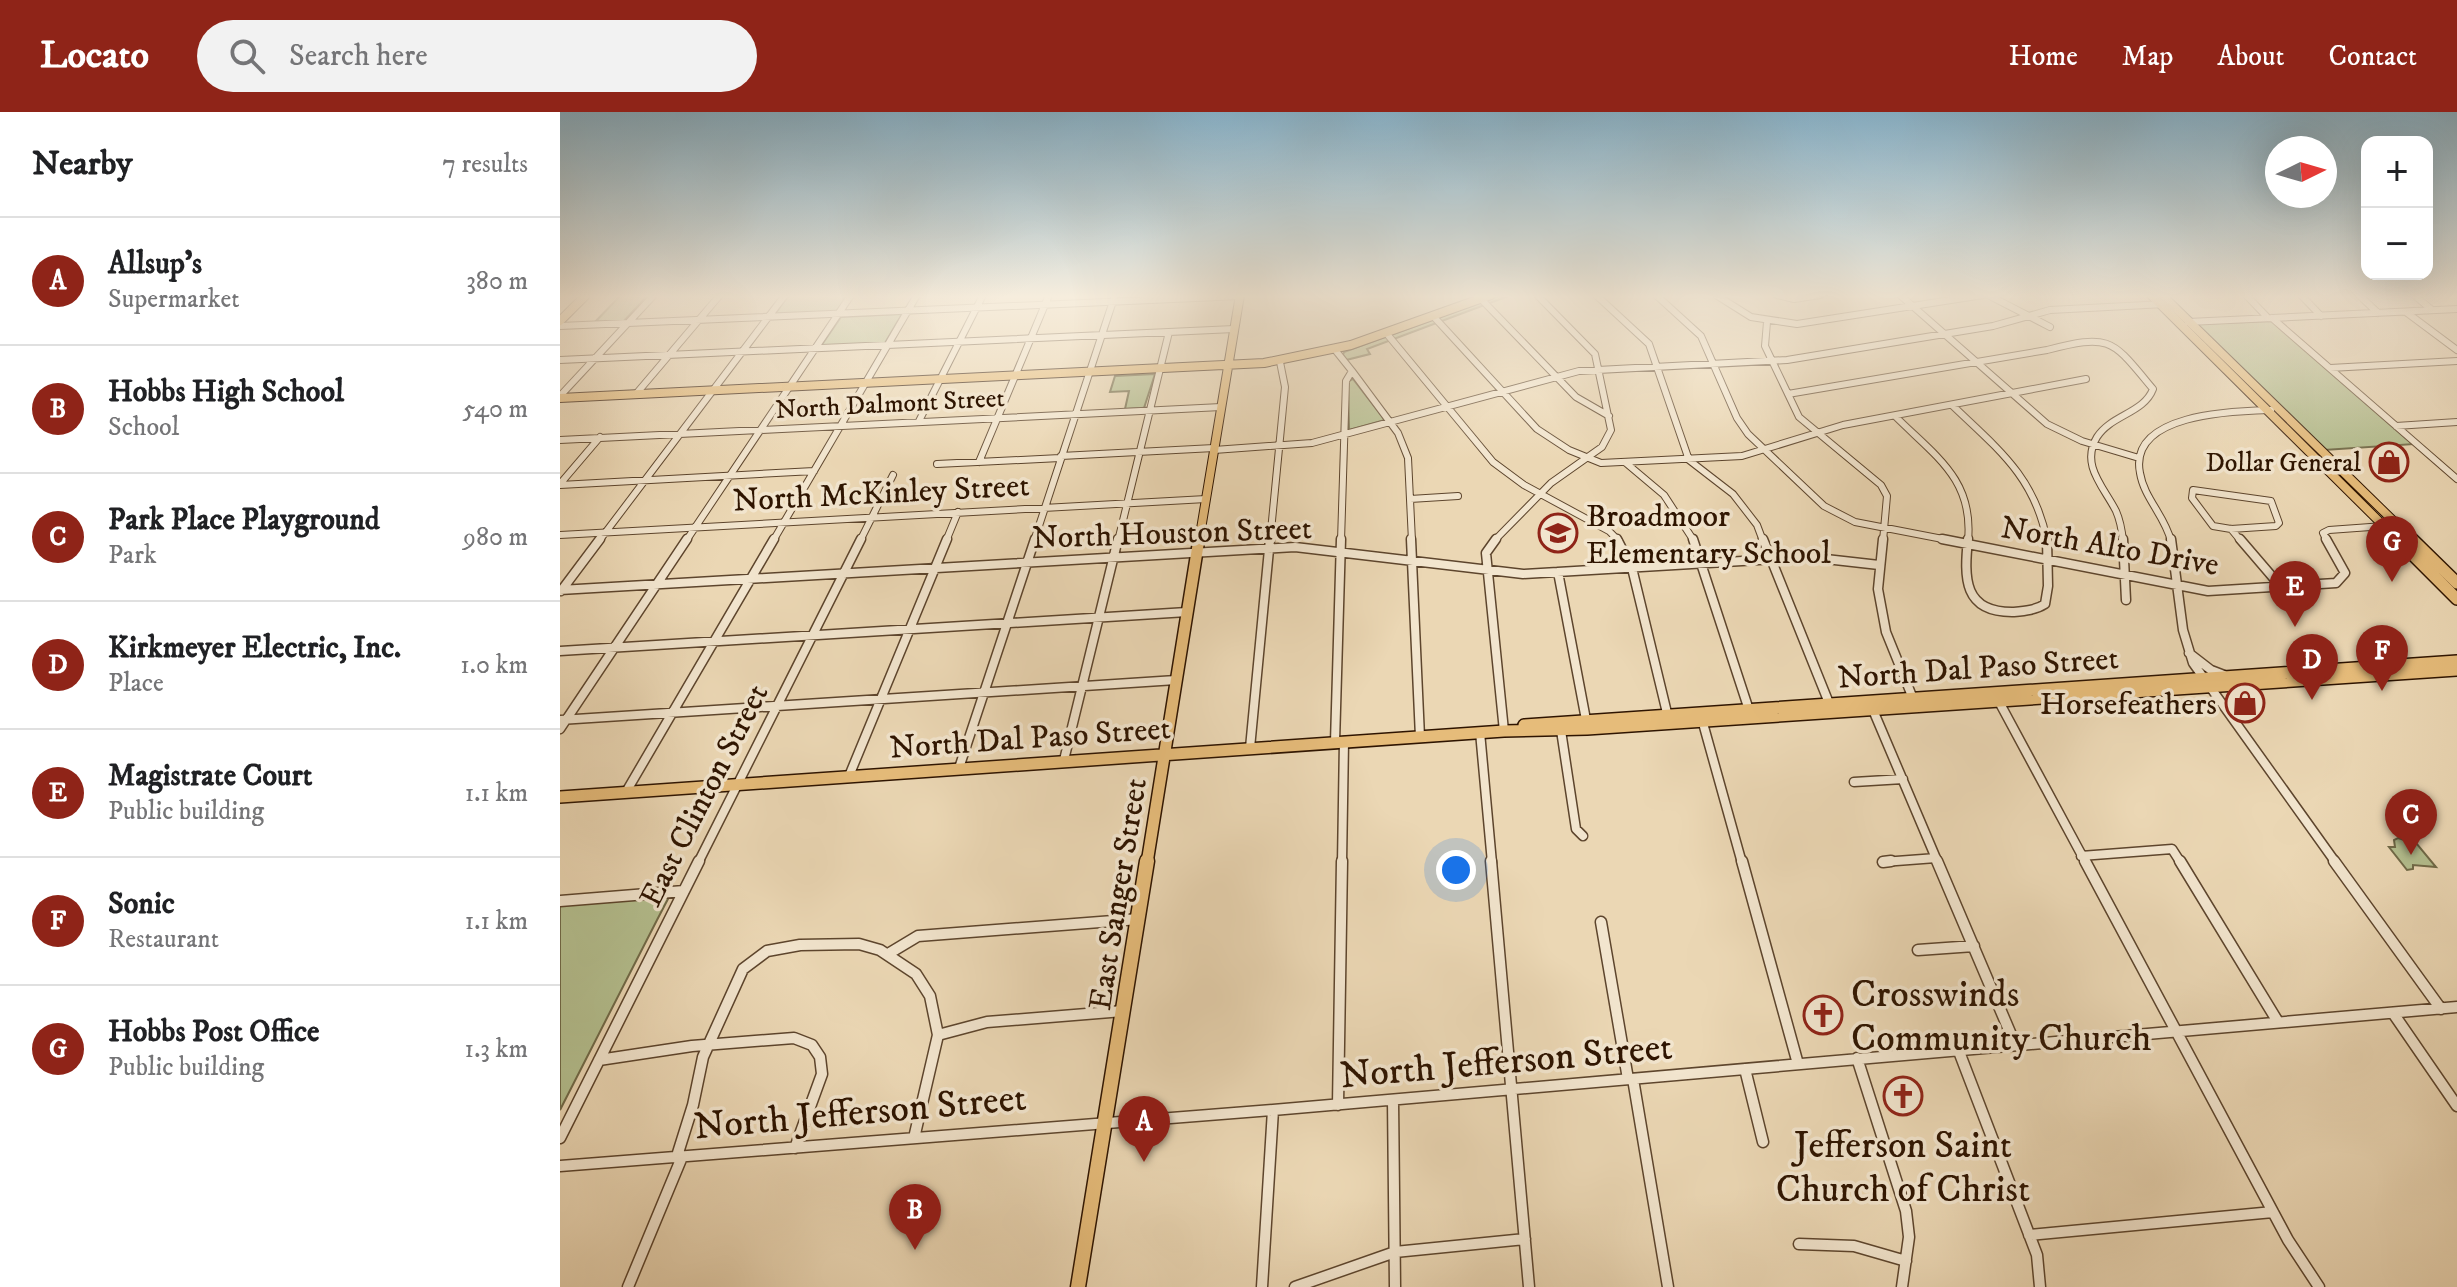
<!DOCTYPE html>
<meta charset="utf-8">
<style>
body{margin:0;font-family:"IM FELL DW Pica",serif;background:#f2f2f2;color:#202124}
.controls{position:absolute;right:24px;top:24px;display:grid;overflow:hidden;border-radius:16px;box-shadow:0 8px 32px #0002}
.controls button{width:72px;height:72px;display:grid;place-items:center;padding:0;border:0;border-bottom:2px solid #e0e0e0;background:#fff;color:#202124;font:40px sans-serif}
.compass{position:absolute;left:1705px;top:24px;width:72px;height:72px;border-radius:50%;background:#fff;box-shadow:0 8px 32px #0002;rotate:85deg}
.you{position:absolute;left:896px;top:758px;width:28px;height:28px;margin:-20px;border:6px solid #fff;border-radius:50%;background:#1a73e8;box-shadow:0 0 0 12px #1a73e833}
.badge{display:grid;place-items:center;width:52px;height:52px;border-radius:50%;background:#8f2418;color:#fff;font-size:26px;font-weight:700}
.pin{position:absolute;translate:-50% -66px;filter:drop-shadow(0 2px 4px #0008)}
.pin::after{content:'';position:absolute;top:42px;width:28px;height:24px;background:inherit;clip-path:polygon(0 0,100% 0,50% 100%)}
.list{margin:0;padding:0;list-style:none}
h2{display:flex;justify-content:space-between;align-items:center;height:104px;margin:0;padding:0 32px;font-size:34px}
h2 small{font-size:26px;font-weight:400;color:#757577}
.list li{display:grid;grid-template-columns:52px 1fr auto;gap:24px;align-items:center;box-sizing:border-box;height:128px;padding:0 32px;border-top:2px solid #e0e0e0}
.list b{display:block;font-size:30px;white-space:nowrap}
.list p{margin:0;font-size:26px;white-space:nowrap;color:#757577}
.list em{font-size:26px;font-style:normal;color:#757577}
.icon{flex:none;width:44px;height:44px;fill:none;stroke:currentColor;stroke-width:2;stroke-linecap:round;stroke-linejoin:round}
.map{position:relative;flex:none;width:1897px;height:1175px;overflow:hidden}
header{display:flex;align-items:center;gap:48px;box-sizing:border-box;height:112px;padding:0 40px;background:#8f2418;color:#fff}
header strong{font-size:38px}
nav{display:flex;gap:44px;margin-inline-start:auto;font-size:28px}
.search{width:560px;height:72px;background:#f2f2f2;display:flex;align-items:center;gap:20px;box-sizing:border-box;padding:0 28px;border-radius:44px;color:#757577;font-size:30px}
main{display:flex}
aside{flex:1;background:#fff}
.map>svg:first-child{display:block}
.green{fill:#b4bf8f;stroke:#716a48;stroke-width:2}
.lines{fill:none;stroke-linecap:round;stroke-linejoin:round}
.minor-far2-casing{stroke:#5d452d;stroke-width:8}
.minor-far1-casing{stroke:#5d452d;stroke-width:11}
.minor-casing{stroke:#5d452d;stroke-width:13}
.major-far2-casing{stroke:#2e1400;stroke-width:10}
.major-far1-casing{stroke:#2e1400;stroke-width:14}
.major-casing{stroke:#2e1400;stroke-width:17}
.minor-far2{stroke:#f2e5ce;stroke-width:6}
.minor-far1{stroke:#f2e5ce;stroke-width:8}
.minor{stroke:#f2e5ce;stroke-width:10}
.major-far2{stroke:#e6bc7a;stroke-width:8}
.major-far1{stroke:#e6bc7a;stroke-width:11}
.major{stroke:#e6bc7a;stroke-width:14}
.labels{text-anchor:middle;stroke-width:7;stroke-linejoin:round;paint-order:stroke}
.far-street-label{font-size:26px;fill:#2e1400;stroke:#f2e5ce}
.far-poi-label{font-size:26px;fill:#2e1400;stroke:#f2e5ce;text-anchor:end}
.street-label{font-size:32px;fill:#2e1400;stroke:#f2e5ce}
.poi-label{font-size:32px;fill:#2e1400;stroke:#f2e5ce;text-anchor:start}
.near-poi-label{font-size:38px;fill:#2e1400;stroke:#f2e5ce;text-anchor:start}
.near-street-label{font-size:38px;fill:#2e1400;stroke:#f2e5ce}
</style>
<header>
<strong>Locato</strong>
<div class="search"><svg class="icon" aria-label="search" viewBox="0 0 24 24"><circle cx="10" cy="10" r="6"/><path d="M15 15l6 6"/></svg>Search here</div>
<nav><a>Home</a><a>Map</a><a>About</a><a>Contact</a></nav>
</header>
<main>
<aside>
<h2>Nearby<small>7 results</small></h2>
<ul class="list">
<li><span class="badge">A</span><div><b>Allsup's</b><p>Supermarket</p></div><em>380 m</em></li>
<li><span class="badge">B</span><div><b>Hobbs High School</b><p>School</p></div><em>540 m</em></li>
<li><span class="badge">C</span><div><b>Park Place Playground</b><p>Park</p></div><em>980 m</em></li>
<li><span class="badge">D</span><div><b>Kirkmeyer Electric, Inc.</b><p>Place</p></div><em>1.0 km</em></li>
<li><span class="badge">E</span><div><b>Magistrate Court</b><p>Public building</p></div><em>1.1 km</em></li>
<li><span class="badge">F</span><div><b>Sonic</b><p>Restaurant</p></div><em>1.1 km</em></li>
<li><span class="badge">G</span><div><b>Hobbs Post Office</b><p>Public building</p></div><em>1.3 km</em></li>
</ul>
</aside>
<div class="map">
<svg width="1897" height="1175" viewBox="0 0 1897 1175">
<rect width="100%" height="100%" fill="#ebd7b4"/>
<filter id="stains"><feTurbulence type="fractalNoise" baseFrequency=".0025" numOctaves="4"/><feColorMatrix values="0 0 0 0 .2 0 0 0 0 .09 0 0 0 0 .02 0 0 0 .5 -.17"/></filter>
<radialGradient id="worn" r=".72"><stop offset=".6" stop-color="#630" stop-opacity="0"/><stop offset="1" stop-color="#630" stop-opacity=".3"/></radialGradient>
<path class="green" d="M61,183H88L64,209L35,210Z
M229,183H288L277,200L215,202Z
M940,183H951L807,237L810,242L786,248L783,243L784,240Z
M342,202L325,231L261,234L281,205Z
M1712,209L1855,332L1764,338L1634,212Z
M595,262L584,296L565,297L569,279L550,280L555,264Z
M793,267L825,308L789,318L788,269Z
M1838,726L1857,732L1876,755L1853,753V757L1847,758L1829,735H1835L1834,728Z
M109,785L97,808L0,998V793Z"/>
<g class="lines">
<defs>
<path id="minor-far2" d="M1036,183L1089,232L1129,348L1173,382L1197,413L1203,429
M1096,183L1141,224L1177,306L1188,322L1264,394L1295,410L1393,429
M1156,183L1191,205L1237,212L1423,183
M1217,183L1234,187L1260,183
M1340,183L1487,312L1522,329L1579,346
M1428,183L1490,215
M1686,183L1708,206
M1741,183L1761,204
M1799,183L1818,201
M1854,183L1872,198
M921,187L1016,285L1049,304
M1846,200L1897,238
M874,205L977,317L1009,338L1041,351L1182,344L1283,313L1526,267
M1712,206L1897,367
M1207,210L1205,234L1239,305L1321,373L1327,384L1323,429
M1628,210L1897,197
M0,214L680,184
M827,222L933,350L964,373L1049,419L1059,429
M776,239L792,259L786,269L781,429
M0,248L674,217
M1770,256L1897,249
M792,259L838,321L848,346L852,429
M76,282L160,183
M1228,282L1487,238C1552,221 1552,228 1593,277C1584,301 1551,303 1537,325C1520,353 1544,375 1556,399C1560,408 1562,419 1563,429
M0,284L94,183
M1393,294C1438,337 1475,365 1487,429
M1335,304C1375,344 1414,367 1408,429
M359,309L423,183
M1836,314L1897,310
M0,328L661,295
M654,338L752,331L1019,259L1227,248L1433,214L1490,198L1605,192
M501,344L654,336
M419,350L489,183
M1066,351L1104,383L1134,429
M377,352L500,346
M0,372L40,325
M0,373L254,359
M1633,378L1711,389L1719,411L1716,414L1671,417L1653,414L1632,386Z
M850,387L898,384
M1671,417L1681,429
M0,423L646,387
M39,429L225,183
M126,429L291,183
M213,429L357,183
M300,429L333,363
M386,429L398,400
M474,429L555,183
M558,429L609,220
M710,429L725,275L720,250
M934,429L991,371L1042,335L1051,318L1035,242L977,183
M1611,429C1605,404 1584,386 1580,361C1568,301 1675,299 1711,298
M1767,429L1763,421L1769,418L1838,413"/>
<path id="minor-far1" d="M851,427L860,625
M936,427L926,441L944,619
M1057,427L1072,456L1108,605
M1133,427L1190,601
M1203,427L1271,596
M1323,427L1318,477L1326,520L1354,589
M1382,427L1648,479L1776,471L1785,461L1766,427
M1408,427C1404,466 1403,501 1454,500C1465,499 1476,498 1485,492L1488,474L1487,427
M1563,427L1566,488
M1611,427L1623,518L1633,551L1776,751
M1680,427L1722,476
M998,460L1027,613
M0,478L735,435L963,462L1248,445L1319,453
M1,479L40,427
M0,539L627,500
M1629,541L1651,558L1664,563
M1437,586L1526,751
M1313,598L1378,751
M1141,604L1182,751
M0,608L616,568
M1000,612L1016,717L1023,724
M0,617L127,427
M920,620L932,751
M775,630L781,427
M690,636L710,427
M504,648L558,427
M399,656L475,427
M289,664L387,427
M1294,670L1343,667
M66,680L214,427
M1521,744L1612,737L1621,751
M1323,750L1376,746
M138,751L301,427
M782,751L784,629"/>
<path id="minor" d="M931,749L969,1175
M1182,749L1238,952
M1377,749L1455,932
M1525,749L1728,1128L1759,1175
M1620,749L1718,910
M1774,749L1881,897
M1323,750L1331,749
M0,789L124,779
M1041,810L1068,967
M1358,838L1414,834
M328,842L358,824L579,807
M1833,901L1897,994
M378,923L427,910L563,899
M1398,937L1477,1143L1480,1175
M1297,946L1346,1099L1349,1125L1342,1175
M39,948L132,934L234,926L252,933L260,945L262,962L235,1036
M1185,957L1203,1030
M1073,967L1108,1175
M833,988L835,1175
M778,993L782,749
M0,1026L139,749
M117,1044L133,993L143,945L183,857L207,839L240,833L299,832L320,838L356,862L370,884L378,923L354,1026
M0,1054L713,998L1897,895
M1469,1123L1713,1100
M1239,1132L1294,1134L1346,1149
M68,1175L122,1045
M702,1175L713,998
M735,1175L835,1140L965,1127"/>
<path id="major-far2" d="M1591,183L1839,429
M1602,183L1854,429
M0,209L26,183
M0,286L704,251L791,233L931,183
M639,429L680,183"/>
<path id="major-far1" d="M1837,427L1897,487
M1852,427L1897,471
M964,613L1897,549
M0,685L944,619L1027,617L1897,558
M587,751L639,427"/>
<path id="major" d="M518,1175L587,749"/>
</defs>
<use href="#minor-far2" class="minor-far2-casing"/>
<use href="#minor-far1" class="minor-far1-casing"/>
<use href="#minor" class="minor-casing"/>
<use href="#major-far2" class="major-far2-casing"/>
<use href="#major-far1" class="major-far1-casing"/>
<use href="#major" class="major-casing"/>
<use href="#minor-far2" class="minor-far2"/>
<use href="#minor-far1" class="minor-far1"/>
<use href="#minor" class="minor"/>
<use href="#major-far2" class="major-far2"/>
<use href="#major-far1" class="major-far1"/>
<use href="#major" class="major"/>
</g>
<linearGradient id="sky" x2="0" y2="1"><stop stop-color="#88b6d0"/><stop offset="0.53" stop-color="#f6eddd"/><stop offset="1" stop-color="#f6eddd" stop-opacity="0"/></linearGradient>
<rect width="1897" height="348" fill="url(#sky)"/>
<defs>
<symbol id="shop-ring" viewBox="-11 -11 22 22"><circle r="9.5" fill="#f2e5ce" stroke="#8f2418" stroke-width="1.5"/><path d="M-5-2.5h2.3a2.7 3.5 0 0 1 5.4 0H5L5.5 6h-11ZM-1.5-2.5h3a1.5 2.3 0 0 0-3 0Z" fill="#8f2418"/></symbol>
<symbol id="school-ring" viewBox="-11 -11 22 22"><circle r="9.5" fill="#f2e5ce" stroke="#8f2418" stroke-width="1.5"/><path d="M0-5L7-2L0 1L-7-2ZM-4 1L0 2.5L4 1V4Q0 6-4 4Z" fill="#8f2418"/></symbol>
<symbol id="church-ring" viewBox="-11 -11 22 22"><circle r="9.5" fill="#f2e5ce" stroke="#8f2418" stroke-width="1.5"/><path d="M-1.2-6h2.4v3.5h3.3v2.4h-3.3V6h-2.4V-.1h-3.3v-2.4h3.3Z" fill="#8f2418"/></symbol>
</defs>
<g fill-rule="evenodd">
<use href="#shop-ring" x="1807" y="328" width="44" height="44"/>
<use href="#school-ring" x="976" y="399" width="44" height="44"/>
<use href="#shop-ring" x="1663" y="569" width="44" height="44"/>
<use href="#church-ring" x="1241" y="881" width="44" height="44"/>
<use href="#church-ring" x="1321" y="962" width="44" height="44"/>
</g>
<g class="labels">
<g class="far-street-label">
<text transform="translate(330 291) rotate(-3)" y="9">North Dalmont Street</text>
</g>
<g class="far-poi-label">
<text x="1801" y="359">Dollar General</text>
</g>
<g class="street-label">
<text transform="translate(321 380) rotate(-3)" y="11">North McKinley Street</text>
<text transform="translate(612 420) rotate(-2)" y="11">North Houston Street</text>
<text transform="translate(1550 433) rotate(10)" y="11">North Alto Drive</text>
<text transform="translate(1418 555) rotate(-4)" y="11">North Dal Paso Street</text>
<text transform="translate(470 625) rotate(-4)" y="11">North Dal Paso Street</text>
<text transform="translate(143 683) rotate(-63)" y="11">East Clinton Street</text>
<text transform="translate(557 782) rotate(-81)" y="11">East Sanger Street</text>
</g>
<g class="poi-label">
<text x="1026" y="414">Broadmoor<tspan x="1026" dy="37">Elementary School</tspan></text>
<text x="1657" y="602" text-anchor="end">Horsefeathers</text>
</g>
<g class="near-poi-label">
<text x="1291" y="894">Crosswinds<tspan x="1291" dy="44">Community Church</tspan></text>
<text x="1343" y="1045" text-anchor="middle">Jefferson Saint<tspan x="1343" dy="44">Church of Christ</tspan></text>
</g>
<g class="near-street-label">
<text transform="translate(946 948) rotate(-5)" y="13">North Jefferson Street</text>
<text transform="translate(300 999) rotate(-5)" y="13">North Jefferson Street</text>
</g>
</g>
<rect width="100%" height="100%" filter="url(#stains)"/>
<rect width="100%" height="100%" fill="url(#worn)"/>
</svg>
<div class="controls">
<button>+</button>
<button>−</button>
</div>
<svg class="compass" viewBox="-18 -18 36 36"><path d="M0-13l5 13h-10z" fill="#e53935"/><path d="M0 13l5-13h-10z" fill="#757577"/></svg>
<div class="you"></div>
<div class="pin badge" style="left:584px;top:1050px">A</div>
<div class="pin badge" style="left:355px;top:1138px">B</div>
<div class="pin badge" style="left:1851px;top:743px">C</div>
<div class="pin badge" style="left:1752px;top:588px">D</div>
<div class="pin badge" style="left:1735px;top:515px">E</div>
<div class="pin badge" style="left:1822px;top:579px">F</div>
<div class="pin badge" style="left:1832px;top:470px">G</div>
</div>
</main>
